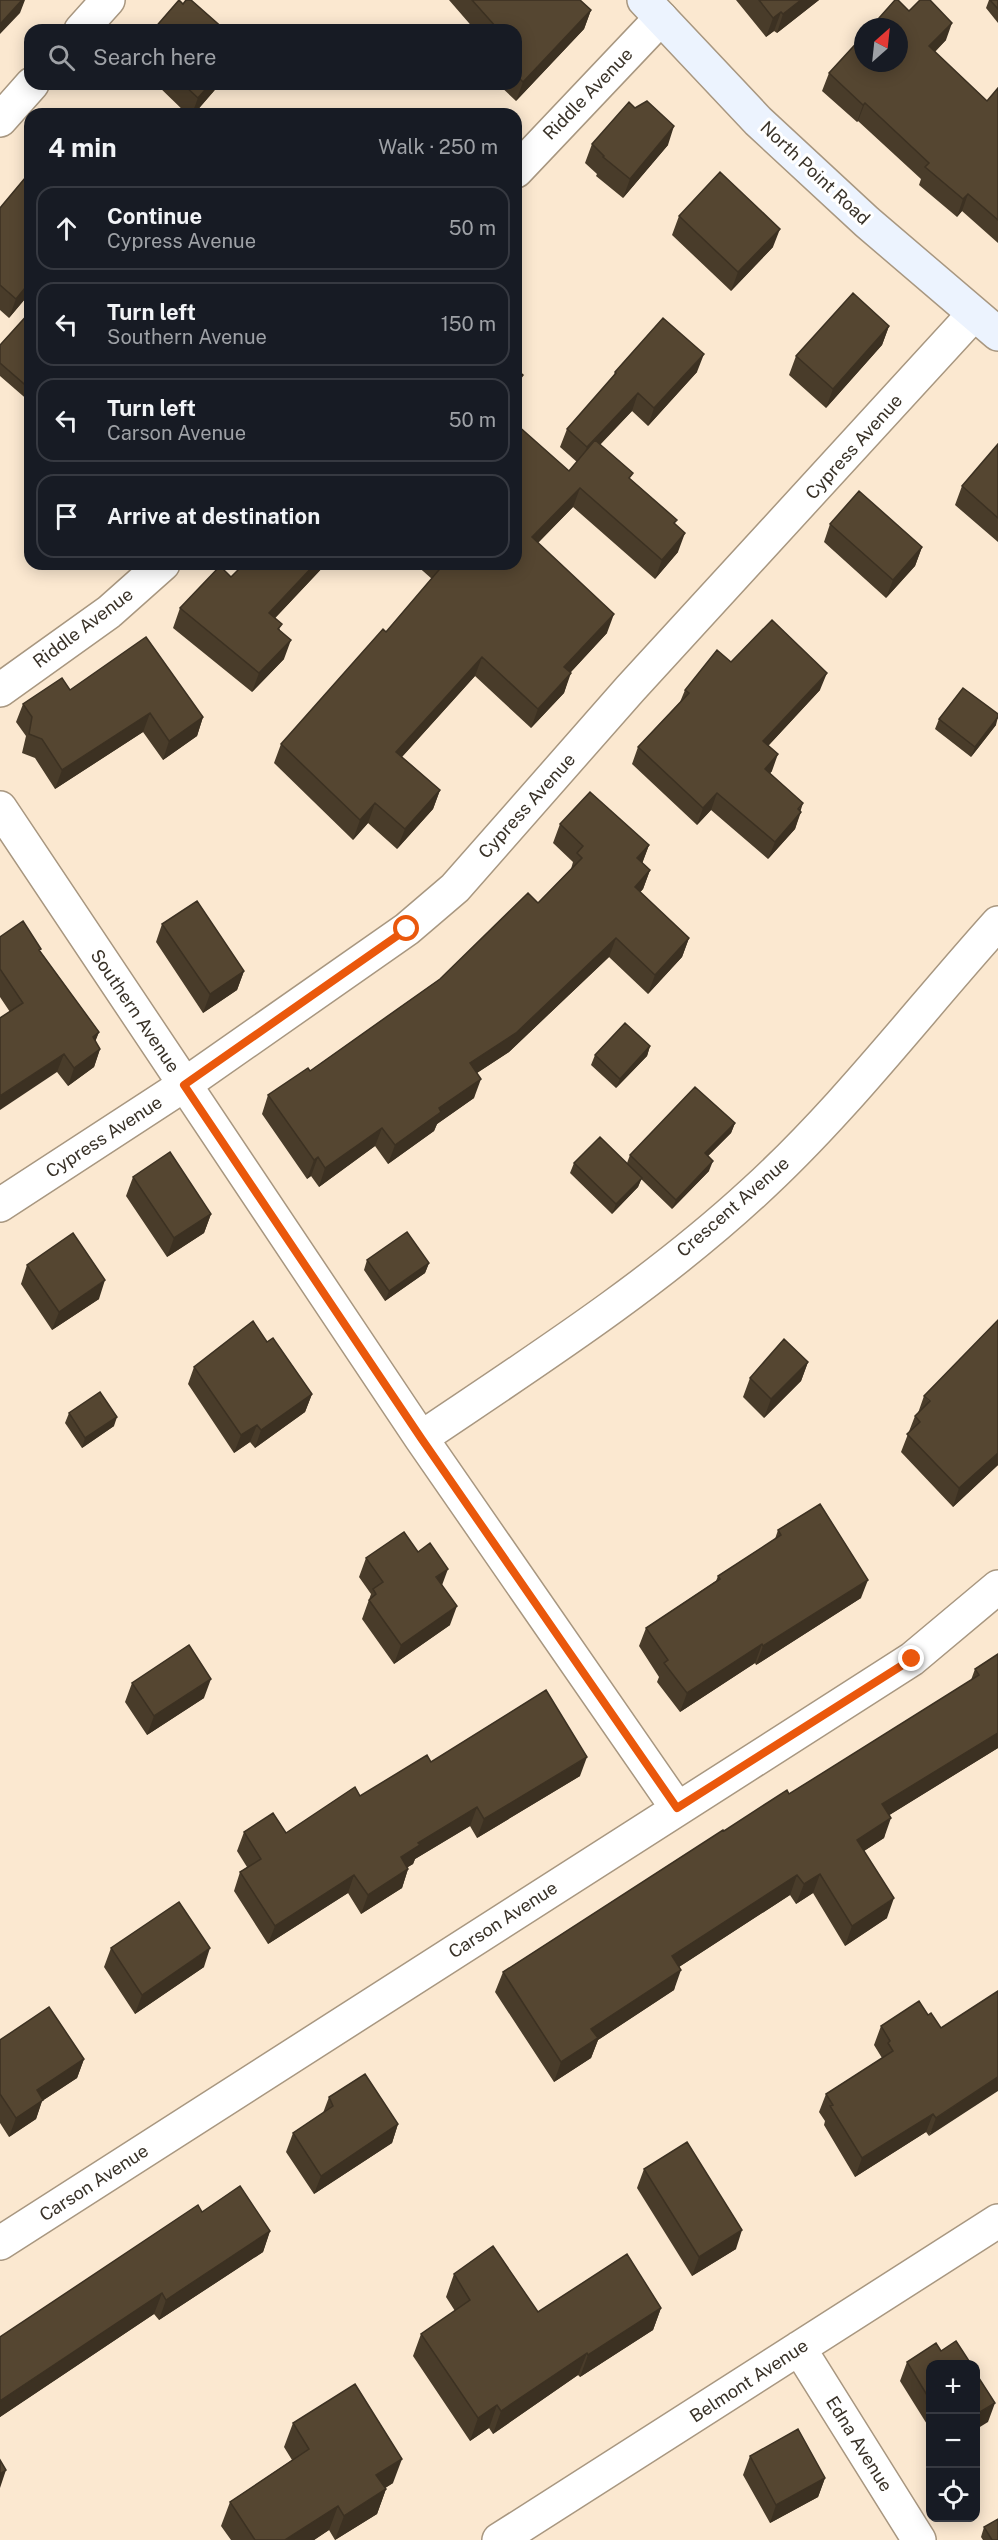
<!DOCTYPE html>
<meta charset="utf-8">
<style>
body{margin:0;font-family:"Public Sans",sans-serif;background:#20242c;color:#f1f3f6}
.controls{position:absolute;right:18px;bottom:18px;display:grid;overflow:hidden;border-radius:12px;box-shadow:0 3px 15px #0003}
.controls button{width:54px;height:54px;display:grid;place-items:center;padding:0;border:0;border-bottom:2px solid #363941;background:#171b24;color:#f1f3f6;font:30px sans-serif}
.compass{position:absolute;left:854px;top:18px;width:54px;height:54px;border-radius:50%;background:#171b24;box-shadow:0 3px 15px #0003;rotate:27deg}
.stop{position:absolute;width:18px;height:18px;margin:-14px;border:4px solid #ea580c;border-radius:50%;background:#fff}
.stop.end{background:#ea580c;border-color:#fff;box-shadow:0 2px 6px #0008}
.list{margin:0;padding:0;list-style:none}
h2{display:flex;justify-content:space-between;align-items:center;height:78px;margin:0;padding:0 24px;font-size:26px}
h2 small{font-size:20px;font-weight:400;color:#9ea1a6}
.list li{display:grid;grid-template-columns:39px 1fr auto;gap:18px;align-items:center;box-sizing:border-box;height:84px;margin:0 12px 12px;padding:0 12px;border:2px solid #363941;border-radius:18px}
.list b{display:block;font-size:22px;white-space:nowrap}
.list p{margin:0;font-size:20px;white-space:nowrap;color:#9ea1a6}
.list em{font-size:20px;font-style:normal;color:#9ea1a6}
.icon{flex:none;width:33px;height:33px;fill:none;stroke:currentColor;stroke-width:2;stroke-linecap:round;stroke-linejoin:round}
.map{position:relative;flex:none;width:998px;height:2540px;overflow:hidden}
.search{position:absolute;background:#171b24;box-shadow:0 3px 15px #0003;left:24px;top:24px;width:498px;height:66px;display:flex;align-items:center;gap:15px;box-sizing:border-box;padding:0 21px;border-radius:18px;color:#9ea1a6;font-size:22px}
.panel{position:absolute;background:#171b24;box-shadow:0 3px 15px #0003;left:24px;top:108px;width:498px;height:462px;border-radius:18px}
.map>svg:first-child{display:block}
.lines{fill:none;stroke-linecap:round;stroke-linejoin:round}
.street-casing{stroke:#a89780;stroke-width:36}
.secondary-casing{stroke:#a89780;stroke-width:36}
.street{stroke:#fff;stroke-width:33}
.secondary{stroke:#ecf3fe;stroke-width:33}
.wall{fill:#493c2a}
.shaded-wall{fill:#3c3122}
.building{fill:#554631;stroke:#3c3122;stroke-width:1.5}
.route{stroke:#ea580c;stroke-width:8}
.labels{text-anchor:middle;stroke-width:6;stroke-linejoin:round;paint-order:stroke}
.street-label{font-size:18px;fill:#393228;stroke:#fff}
</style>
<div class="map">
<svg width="998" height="2540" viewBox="0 0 998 2540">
<rect width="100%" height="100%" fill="#fbe8d0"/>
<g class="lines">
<defs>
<path id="street" d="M81,30L108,0
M0,120L32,84
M516,171L661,18
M0,690L109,612L163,564
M0,808L421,1438L677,1808
M0,1205L184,1085L407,929L455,888L630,689L973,315
M421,1438C535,1361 652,1286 753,1193C843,1111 917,1013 998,923
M0,2243L912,1659L998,1587
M799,2348L919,2540
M499,2540L998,2221"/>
<path id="secondary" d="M644,0L758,121L867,222L998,334"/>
</defs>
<use href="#street" class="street-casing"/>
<use href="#secondary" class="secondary-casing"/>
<use href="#street" class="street"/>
<use href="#secondary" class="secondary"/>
</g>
<path class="wall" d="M449,0H580L591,10L584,29L516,101L498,84H516V30H475Z
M736,0H819L777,33L774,31L766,37Z
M989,0H998V23L986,8Z
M909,11L946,40L935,52L987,101L998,88V243L962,211L957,217L919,185L921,179L858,121L857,122L822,91L829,73Z
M156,84H220L194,114H187Z
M592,144L668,145L623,198L596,176L597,174L585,163Z
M30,172V293L9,318L0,310V208Z
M679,216L773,247L731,291L672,235Z
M30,312V402L0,376V345Z
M889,326L882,345L826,408L789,375L796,356Z
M615,372H697L648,426L632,411L600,445L631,480L675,524L678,552L655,579L573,507L538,543L607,633L570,673L564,693L531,728L475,676L402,757L440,790L433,809L397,849L368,823L353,840L274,763L281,744L386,632L432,579L415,564H516L569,471L577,462L560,447L567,429L613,377Z
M998,444V542L955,505L962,486Z
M830,524L922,547L915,566L886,598L824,542Z
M244,564H326L275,618L280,630L284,659L252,692L173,628L180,608L231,577Z
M731,662L820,690L768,746L772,771L770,773L801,812L795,829L768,859L711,810L697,825L632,764L638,747L680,702L685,690Z
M70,690L203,717L197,736L163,760L143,732L55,789L35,758L22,753L26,736L16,722L23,704Z
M939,719L996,725L971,757L935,729Z
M560,824L649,845L642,863L650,870L643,889L640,892L689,938L682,957L648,994L609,957L509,1052L477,1073L474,1098L437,1124L434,1131L388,1164L375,1146L319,1187L311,1176L307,1179L262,1114L268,1095L310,1071L440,979L538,903L571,869L573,862L553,843Z
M162,924L244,971L237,990L203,1013L156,942Z
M0,937L40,951L99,1032L95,1041L100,1049L94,1067L68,1086L10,1012L0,997Z
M650,1046L647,1056L616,1088L591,1065L595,1055Z
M735,1123L731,1133L708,1156L709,1171L672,1209L641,1179L638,1187L612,1214L570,1173L574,1163H627L630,1155Z
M133,1177L211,1214L204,1233L167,1257L126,1196Z
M367,1260L429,1263L425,1273L385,1301L364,1270Z
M27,1265L99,1299L52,1330L21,1284Z
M267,1342L312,1394L305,1412L255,1448L250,1442L234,1453L188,1384L194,1367Z
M808,1362L801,1381L764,1418L743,1397L750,1378Z
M924,1396L998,1465L953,1507L901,1452L915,1416L918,1413Z
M69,1413L114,1426L82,1448L65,1423Z
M778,1530L861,1598L756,1665L755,1663L680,1712L657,1682L659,1677L639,1646L646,1628L716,1581L718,1576L775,1539Z
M366,1558L442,1585L450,1625L394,1664L362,1619L371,1594L359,1577Z
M998,1654V1748L889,1815L884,1838L864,1851L887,1918L845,1946L813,1893L796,1904L790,1895L679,1967L674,1990L598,2040L591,2058L554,2082L495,1992L503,1972L724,1831L789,1794L971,1680L975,1669Z
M132,1683L204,1698L147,1735L125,1702Z
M431,1762L580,1776L477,1838L470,1826L415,1859L413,1864L407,1867L408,1869L402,1888L361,1914L348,1893L268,1944L234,1891L240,1872L247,1867L237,1851L244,1832L286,1833L360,1796Z
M111,1948L204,1967L135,2014L104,1967Z
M998,1991L929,2136L926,2132L855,2177L824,2125L825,2121L819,2112L826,2094L882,2058L874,2045L881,2026L928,2015L941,2028Z
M0,2040L84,2059L77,2078L42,2101L36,2119L9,2137L0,2123Z
M329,2097L398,2124L392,2143L314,2194L286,2152L293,2133L323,2113Z
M644,2169L736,2249L692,2276L637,2188Z
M202,2212L270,2231L263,2252L159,2320L154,2314L0,2417V2337Z
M454,2274L538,2312L661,2308L653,2330L580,2377L578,2375L493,2434L489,2428L470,2441L413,2356L421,2334L455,2311L446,2297Z
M941,2351L930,2364V2429L900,2381L907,2362Z
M293,2423L393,2483L385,2488L386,2489L377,2514L335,2540L329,2530L314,2540H231L221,2526L230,2502L292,2460L284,2447Z
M750,2456L825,2478L818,2497L770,2523L743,2475Z
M984,2527L998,2540H983L981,2537Z"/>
<path class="shaded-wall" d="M19,0H25L20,13L0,34V24Z
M801,0H819L777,33L783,14Z
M591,10L584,29L516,101L523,82Z
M781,12L774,31L766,37L773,18Z
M952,23L946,40L922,64L929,46Z
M210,84H220L194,114H192L198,98Z
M865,103L858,121L857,122L863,105Z
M674,126L668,145L623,198L630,179Z
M968,194L962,211L957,217L963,199Z
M780,229L773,247L731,291L738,272Z
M30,282V293L9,318L16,299Z
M889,326L882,345L826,408L833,389Z
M704,354L697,372L648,426L654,408Z
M523,375L516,393V382Z
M638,393L632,411L580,465L587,447Z
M580,488L573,507L525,556L532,537Z
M685,533L678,552L655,579L662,560Z
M922,547L915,566L886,598L893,580Z
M315,564H326L262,632L269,613Z
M614,614L607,633L557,687L564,667Z
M291,640L284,659L252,692L259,673Z
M482,657L475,676L389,771L396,752Z
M571,673L564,693L531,728L538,709Z
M827,673L820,690L757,758L763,741Z
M150,713L143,732L55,789L62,770Z
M203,717L197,736L163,760L169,741Z
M998,717L996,725L971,757L975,747Z
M778,754L772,771L759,786L765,769Z
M440,790L433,809L397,849L405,829Z
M717,793L711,810L697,825L703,808Z
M375,803L368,823L353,840L360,820Z
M803,803L795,829L768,859L775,842Z
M649,845L642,864L637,858Z
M650,870L643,889L628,906L635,887Z
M616,938L609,957L509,1052L463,1082L470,1063Z
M689,938L682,957L648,994L655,975Z
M244,971L237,990L203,1013L210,994Z
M99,1032L92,1050L93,1037Z
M650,1046L647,1056L616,1088L620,1079Z
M100,1049L94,1067L68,1086L74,1068Z
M64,1054L57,1072L0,1110V1096Z
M481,1079L474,1098L437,1124L434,1131L388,1164L395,1145L439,1108Z
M735,1123L731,1133L701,1163L705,1153Z
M382,1128L375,1146L319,1187L325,1168Z
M318,1157L311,1176L307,1179L314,1160Z
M713,1161L709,1171L672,1209L676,1200Z
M642,1178L638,1187L612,1214L616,1204Z
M211,1214L204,1233L167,1257L174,1238Z
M429,1263L425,1273L385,1301L389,1291Z
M105,1280L99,1299L52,1330L59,1312Z
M808,1362L801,1381L764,1418L771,1399Z
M312,1394L305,1412L255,1448L261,1430Z
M117,1417L114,1426L82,1448L85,1438Z
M257,1425L250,1442L234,1453L241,1435Z
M998,1453V1465L953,1507L959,1488Z
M448,1569L441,1588L436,1577Z
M868,1580L861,1598L756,1665L763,1646Z
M457,1606L450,1625L394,1664L401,1645Z
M762,1644L755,1663L680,1712L687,1693Z
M211,1679L204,1698L147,1735L154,1716Z
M998,1733V1748L875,1824L882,1804Z
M587,1757L580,1776L477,1838L484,1819Z
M477,1807L470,1826L415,1859L413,1864L394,1876L401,1857L418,1843Z
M891,1818L884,1838L850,1860L857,1840Z
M408,1869L402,1888L361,1914L368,1895Z
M820,1874L813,1893L796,1904L804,1884Z
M354,1875L348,1893L268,1944L275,1926Z
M797,1875L790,1895L665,1976L672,1956Z
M894,1898L887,1918L845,1946L852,1926Z
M210,1948L204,1967L135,2014L142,1995Z
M681,1970L674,1990L598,2040L591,2058L554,2082L561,2062L591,2029Z
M84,2059L77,2078L42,2101L36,2119L9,2137L16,2118L37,2090Z
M998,2077V2091L929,2136L936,2118Z
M933,2114L926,2132L855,2177L862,2158Z
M398,2124L392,2143L314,2194L321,2176Z
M742,2230L736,2249L692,2276L699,2257Z
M270,2231L263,2252L159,2320L166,2300Z
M162,2293L154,2314L0,2417V2401Z
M661,2308L653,2330L580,2377L588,2355Z
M587,2353L578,2375L493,2434L501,2411Z
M995,2403L988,2422L975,2430V2415Z
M497,2405L489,2428L470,2441L478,2418Z
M402,2459L393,2483L368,2499L376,2475Z
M6,2470L0,2488V2474Z
M825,2478L818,2497L770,2523L776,2505Z
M386,2489L377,2514L335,2540L344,2516Z
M338,2506L329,2530L314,2540H285Z"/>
<path class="building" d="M0,0H22L0,24Z
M179,0L183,4L186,0H191L225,30H153Z
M472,0H580L591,10L523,82L516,75V30H494L497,28Z
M759,0H801L783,14L781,12L773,18Z
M895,0H898L909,11L920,0H930L952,23L929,46L987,101L998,88V220L968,194L963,199L925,167L929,163L865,103L863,105L829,73L863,36V63H899V27H871Z
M990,0H998V9Z
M183,84H210L198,98Z
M647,101L674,126L630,179L603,157L604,156L592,144L629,102L635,108Z
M30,172V282L16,299L0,285V208Z
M720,172L780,229L738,272L679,216Z
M853,293L889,326L833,389L796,356Z
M30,312V389L0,363V345Z
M663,318L704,354L654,408L638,393L587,447L567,429L616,373L615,372Z
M516,369L523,375L516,382Z
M516,424L569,471L595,440L633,473L629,478L677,520L674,523L685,533L662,560L580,488L532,537L614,614L564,667L571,673L538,709L482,657L396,752L440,790L405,829L375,803L360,820L281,744L383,629L386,632L444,564H516Z
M998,444V518L962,486Z
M859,491L922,547L893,580L830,524Z
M244,564H315L269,613L282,624L278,629L291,640L259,673L180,608L220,566L231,577Z
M772,620L827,673L763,741L778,754L765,769L803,803L798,809L801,812L775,842L717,793L703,808L638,747L689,693L685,690L717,650L731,662Z
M146,637L203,717L169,741L150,713L62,770L42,739L29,734L32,717L23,704L62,678L70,690Z
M963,688L998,714V717L975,747L939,719Z
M590,792L649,845L637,858L650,870L635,887L689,938L655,975L616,938L516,1033L470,1063L481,1079L439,1108L441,1112L395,1145L382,1128L325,1168L318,1157L314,1160L268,1095L308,1068L310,1071L440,979L528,893L538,903L582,858L577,853L583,846L560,824Z
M197,901L244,971L210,994L162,924Z
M23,921L41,949L39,950L99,1032L93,1037L100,1049L74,1068L64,1054L0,1096V1018L23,1003L0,969V937Z
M625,1023L650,1046L620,1079L595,1055Z
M695,1087L735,1123L705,1153L713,1161L676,1200L630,1155Z
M600,1137L642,1178L616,1204L574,1163Z
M170,1152L211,1214L174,1238L133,1177Z
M407,1232L429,1263L389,1291L367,1260Z
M73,1233L105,1280L59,1312L27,1265Z
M998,1320V1453L959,1488L907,1434L920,1422L915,1416L930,1401L924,1396Z
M253,1321L267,1342L273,1338L312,1394L261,1430L257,1425L241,1435L194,1367Z
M784,1339L808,1362L771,1399L750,1378Z
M100,1392L117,1417L85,1438L69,1413Z
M820,1504L868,1580L763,1646L762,1644L687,1693L664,1663L668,1660L646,1628L720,1579L718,1576L781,1535L778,1530Z
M404,1532L418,1552L430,1543L448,1569L436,1577L457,1606L401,1645L369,1600L376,1594L373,1589L383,1582L366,1558Z
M189,1645L211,1679L154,1716L132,1683Z
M998,1654V1733L882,1804L891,1818L857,1840L894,1898L852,1926L820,1874L804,1884L797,1875L672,1956L681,1970L591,2029L598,2038L561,2062L503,1972L723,1830L724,1831L787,1790L789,1794L979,1675L975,1669Z
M546,1690L587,1757L484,1819L477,1807L418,1843L420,1845L401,1857L408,1869L368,1895L354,1875L275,1926L240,1872L261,1859L244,1832L273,1813L286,1833L355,1787L360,1796L427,1755L431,1762Z
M179,1902L210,1948L142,1995L111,1948Z
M998,1991V2077L936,2118L933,2114L862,2158L830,2106L833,2105L826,2094L893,2051L888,2043L890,2041L881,2026L919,2001L928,2015L931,2013L941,2028Z
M49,2007L84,2059L37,2090L43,2100L16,2118L0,2094V2040Z
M365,2074L398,2124L321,2176L293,2133L333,2106L329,2097Z
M687,2142L742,2230L699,2257L644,2169Z
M240,2186L270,2231L166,2300L162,2293L0,2401V2337L198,2205L202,2212Z
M493,2246L538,2312L627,2254L661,2308L588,2355L587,2353L501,2411L497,2405L478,2418L421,2334L470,2300L454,2274Z
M956,2341L971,2364H930V2400L907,2362L936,2343L941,2351Z
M975,2372L995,2403L975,2415Z
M355,2384L402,2459L376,2475L386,2489L344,2516L338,2506L285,2540H255L230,2502L309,2449L293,2423Z
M798,2429L825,2478L776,2505L750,2456Z
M0,2460L6,2470L0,2474Z
M998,2519V2540H992L984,2527Z"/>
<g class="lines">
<path class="route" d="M407,929L184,1085L421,1438L677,1808L912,1659"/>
</g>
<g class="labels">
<g class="street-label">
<text transform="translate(588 94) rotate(-46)" y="6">Riddle Avenue</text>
<text transform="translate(815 173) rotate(43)" y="6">North Point Road</text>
<text transform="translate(854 447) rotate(-48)" y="6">Cypress Avenue</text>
<text transform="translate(83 628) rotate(-37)" y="6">Riddle Avenue</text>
<text transform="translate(527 806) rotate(-48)" y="6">Cypress Avenue</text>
<text transform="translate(135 1011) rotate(56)" y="6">Southern Avenue</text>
<text transform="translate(104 1137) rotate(-33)" y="6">Cypress Avenue</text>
<text transform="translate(733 1207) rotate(-41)" y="6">Crescent Avenue</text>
<text transform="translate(503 1920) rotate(-33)" y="6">Carson Avenue</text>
<text transform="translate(94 2183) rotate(-33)" y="6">Carson Avenue</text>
<text transform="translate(749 2381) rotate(-33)" y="6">Belmont Avenue</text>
<text transform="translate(859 2444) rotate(58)" y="6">Edna Avenue</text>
</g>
</g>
</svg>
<div class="controls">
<button>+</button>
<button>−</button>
<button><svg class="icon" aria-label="locate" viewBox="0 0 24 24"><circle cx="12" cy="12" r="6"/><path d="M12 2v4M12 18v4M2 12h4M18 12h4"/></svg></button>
</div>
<svg class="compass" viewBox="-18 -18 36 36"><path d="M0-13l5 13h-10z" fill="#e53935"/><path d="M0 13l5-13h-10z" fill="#9ea1a6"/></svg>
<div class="stop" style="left:407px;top:929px"></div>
<div class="stop end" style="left:912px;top:1659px"></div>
<div class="search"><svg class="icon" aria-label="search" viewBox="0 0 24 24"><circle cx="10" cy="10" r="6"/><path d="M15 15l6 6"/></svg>Search here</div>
<section class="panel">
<h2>4 min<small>Walk · 250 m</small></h2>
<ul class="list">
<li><svg class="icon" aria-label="ahead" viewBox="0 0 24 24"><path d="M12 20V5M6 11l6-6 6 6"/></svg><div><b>Continue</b><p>Cypress Avenue</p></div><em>50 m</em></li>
<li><svg class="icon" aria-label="left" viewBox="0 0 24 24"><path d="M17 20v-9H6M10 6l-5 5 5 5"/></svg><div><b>Turn left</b><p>Southern Avenue</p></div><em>150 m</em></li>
<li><svg class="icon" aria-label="left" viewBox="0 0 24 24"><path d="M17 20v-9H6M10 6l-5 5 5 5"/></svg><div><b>Turn left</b><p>Carson Avenue</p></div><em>50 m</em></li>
<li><svg class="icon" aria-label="arrive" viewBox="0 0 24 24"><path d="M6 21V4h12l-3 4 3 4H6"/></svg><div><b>Arrive at destination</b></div></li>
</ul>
</section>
</div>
